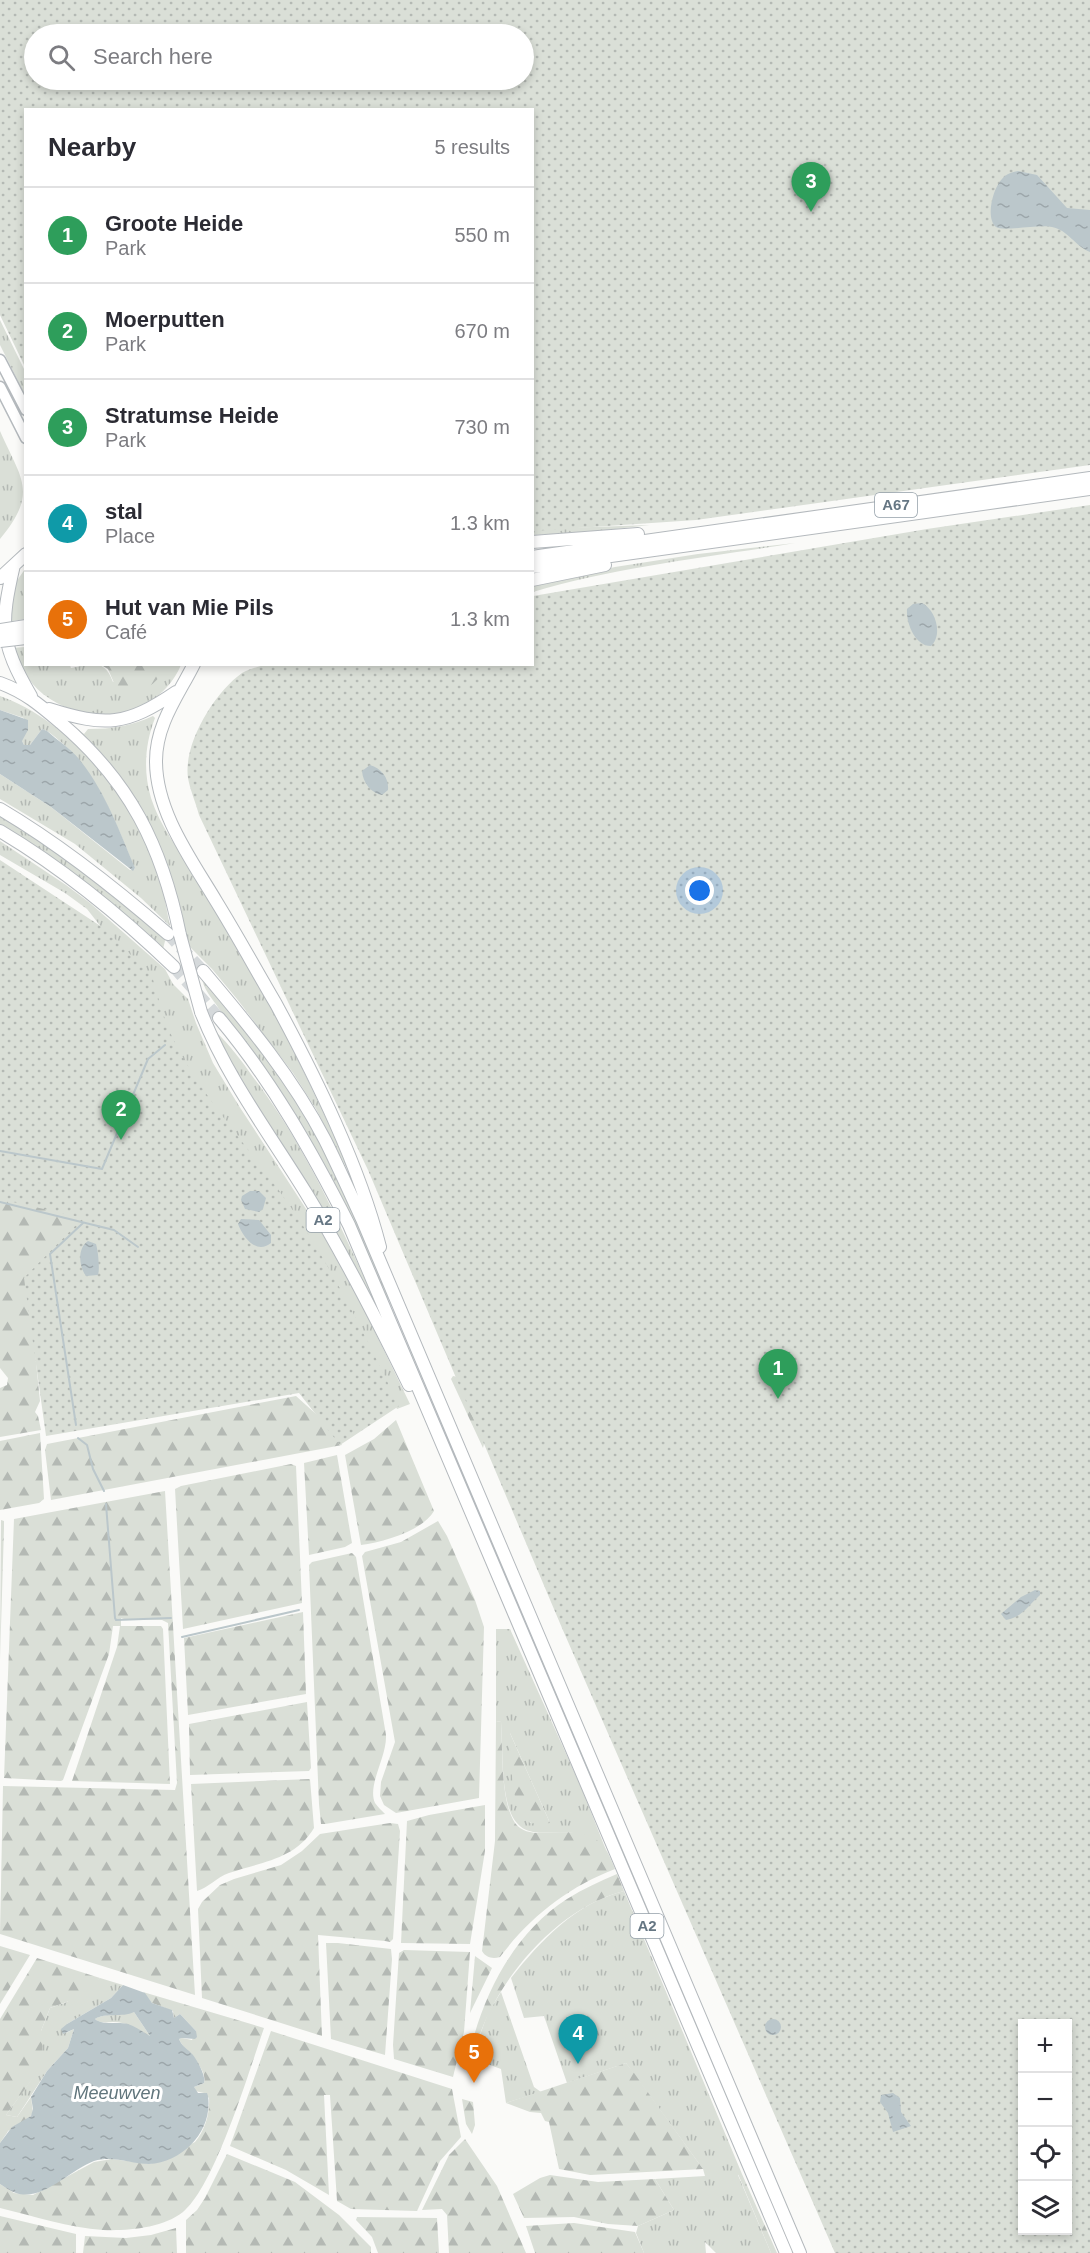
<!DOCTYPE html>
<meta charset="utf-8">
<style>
body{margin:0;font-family:Helvetica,sans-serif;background:#f2f2f3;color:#2b2b33}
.controls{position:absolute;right:18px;bottom:18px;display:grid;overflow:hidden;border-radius:0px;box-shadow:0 3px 9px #0003}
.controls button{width:54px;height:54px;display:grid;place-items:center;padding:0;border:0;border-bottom:2px solid #e1e1e2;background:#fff;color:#2b2b33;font:30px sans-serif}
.you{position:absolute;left:700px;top:891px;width:21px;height:21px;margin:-15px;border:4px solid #fff;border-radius:50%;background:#1a73e8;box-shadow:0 0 0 9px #1a73e833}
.badge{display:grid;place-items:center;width:39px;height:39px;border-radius:50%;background:#e4572e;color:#fff;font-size:20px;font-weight:700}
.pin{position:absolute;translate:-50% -50px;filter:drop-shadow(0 2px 3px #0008)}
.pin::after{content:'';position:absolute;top:32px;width:21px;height:18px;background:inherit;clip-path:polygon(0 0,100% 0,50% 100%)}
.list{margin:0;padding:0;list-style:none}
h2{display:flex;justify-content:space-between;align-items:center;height:78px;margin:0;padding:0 24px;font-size:26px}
h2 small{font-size:20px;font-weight:400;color:#7c7c81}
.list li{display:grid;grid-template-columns:39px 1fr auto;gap:18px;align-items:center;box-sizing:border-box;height:96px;padding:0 24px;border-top:2px solid #e1e1e2}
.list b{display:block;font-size:22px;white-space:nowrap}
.list p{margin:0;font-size:20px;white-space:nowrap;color:#7c7c81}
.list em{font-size:20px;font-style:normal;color:#7c7c81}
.icon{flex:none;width:33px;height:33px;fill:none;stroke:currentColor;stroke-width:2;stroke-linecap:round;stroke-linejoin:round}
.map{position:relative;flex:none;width:1090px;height:2253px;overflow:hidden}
.search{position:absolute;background:#fff;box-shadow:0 3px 9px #0003;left:24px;top:24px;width:510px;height:66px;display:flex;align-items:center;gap:15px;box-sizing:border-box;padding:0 21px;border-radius:33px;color:#7c7c81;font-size:22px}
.panel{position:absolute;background:#fff;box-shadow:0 3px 9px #0003;left:24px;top:108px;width:510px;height:558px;border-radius:0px}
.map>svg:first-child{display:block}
.grass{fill:url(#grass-tufts);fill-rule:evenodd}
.forest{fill:url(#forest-firs)}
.park{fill:url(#park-dots);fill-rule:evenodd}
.water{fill:url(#water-ripples);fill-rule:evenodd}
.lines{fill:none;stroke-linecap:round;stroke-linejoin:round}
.stream{stroke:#bbc7cb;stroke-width:2}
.highway-tunnel{stroke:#d5d9db;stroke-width:12;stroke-dasharray:12 6;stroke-linecap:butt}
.primary-casing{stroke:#b5babe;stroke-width:13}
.highway-casing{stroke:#b4b9bd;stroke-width:14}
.primary{stroke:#fff;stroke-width:10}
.highway{stroke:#fff;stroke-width:12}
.highway-bridge-casing{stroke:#b4b9bd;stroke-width:14;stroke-linecap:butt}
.highway-bridge{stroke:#fff;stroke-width:12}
.labels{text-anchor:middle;stroke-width:6;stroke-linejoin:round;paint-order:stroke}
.shield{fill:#fff;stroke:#939fa8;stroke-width:1.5}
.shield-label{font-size:15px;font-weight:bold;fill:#657683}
.water-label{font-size:18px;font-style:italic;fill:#60757c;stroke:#fff}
</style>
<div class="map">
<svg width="1090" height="2253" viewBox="0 0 1090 2253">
<defs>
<pattern id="grass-tufts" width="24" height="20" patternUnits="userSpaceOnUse" patternTransform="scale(1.5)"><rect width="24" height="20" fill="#dadfd7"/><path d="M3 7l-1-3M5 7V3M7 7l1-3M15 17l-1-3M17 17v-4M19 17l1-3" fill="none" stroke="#b4b9b4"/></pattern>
<pattern id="forest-firs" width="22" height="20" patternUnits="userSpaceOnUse" patternTransform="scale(1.5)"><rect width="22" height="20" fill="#dadfd7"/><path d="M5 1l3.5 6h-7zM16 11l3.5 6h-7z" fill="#b4b9b4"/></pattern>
<pattern id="park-dots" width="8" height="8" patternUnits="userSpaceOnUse" patternTransform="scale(1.5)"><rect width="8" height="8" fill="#dadfd7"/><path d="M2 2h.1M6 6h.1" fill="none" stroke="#b4b9b4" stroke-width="1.8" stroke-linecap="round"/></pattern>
<pattern id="water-ripples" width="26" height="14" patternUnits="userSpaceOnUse" patternTransform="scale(1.5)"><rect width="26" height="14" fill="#bbc7cb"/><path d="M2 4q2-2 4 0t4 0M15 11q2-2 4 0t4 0" fill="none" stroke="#9ca6aa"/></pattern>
</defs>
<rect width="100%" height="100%" fill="#fafaf8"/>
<path class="grass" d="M0,320L25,371V395L0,345Z
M0,431C21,479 39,492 0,539Z
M650,525L589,532L533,535V529Z
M795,543C710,557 615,567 533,592V585L615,567L698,554Z
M25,569V619L7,622L16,582Z
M25,647L26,664L70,665L71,668C93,664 104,658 113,682L167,665H181C158,719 88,729 43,694C28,682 20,666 12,648Z
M0,696C76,723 141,809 162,885C165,899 167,913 170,926L141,898L75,844L0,799V774L51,807L130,870L135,869C116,823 99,776 61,742C55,737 50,732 42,729L30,745H24L22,741L24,718L0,710Z
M153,716L155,718C145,744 143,771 151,798C160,826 178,849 194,873C207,892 218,911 230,931C279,1018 321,1104 361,1196L316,1109L293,1073L237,999L212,969L186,943L174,884L157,839L74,729L76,728L84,734L88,729C112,729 131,726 153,716Z
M0,815L45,843L166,937L163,949L0,826Z
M0,841L66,885L90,903L165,969L173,984L188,999L196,1023L213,1063L239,1106L325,1238L362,1305L410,1404L397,1409L356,1326L213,1111L112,941L87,909L65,893L0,855Z
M202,976C239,1021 276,1066 306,1115C340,1172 364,1237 392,1297L387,1299L353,1224L223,1016C217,1002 202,991 202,976Z
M215,1031C230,1045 241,1060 253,1077C305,1145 340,1225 376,1303L374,1304L250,1098Z
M496,1629H510L581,1787L606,1850C571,1810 523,1859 508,1805C501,1779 503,1749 501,1722L496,1721ZM510,1733L550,1823H530L514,1785Z
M624,1891L742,2174L738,2175L771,2253H716L705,2242L706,2253H644L636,2233L638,2226L674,2210L655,2179L705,2176L703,2169L626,2063L567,2083L544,2016L524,2018L511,1978C541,1940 576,1903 624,1891Z
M100,1978L123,1985L111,1998L67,2024L66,2033L74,2029L68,2048L47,2071L17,2117L6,2115L31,2080L43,2050L40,2039L41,2031L50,2008L67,2002Z
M501,1992L534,2087L541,2092L506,2103L501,2069L468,2057L472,2043H477L488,2013Z
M134,2012L150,2036C138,2030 128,2022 113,2022C106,2022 101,2024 95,2019C102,2014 122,2014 134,2012Z"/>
<path class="forest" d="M101,665H167C154,689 142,693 117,690L108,669Z
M0,1158L85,1217L27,1276L40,1401L35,1412L38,1416L41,1430L0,1437V1388L7,1385L8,1378L0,1368Z
M453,1376L472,1380L486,1435L483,1448L451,1379Z
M296,1396L327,1424L342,1445L51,1500L45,1450L47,1444Z
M396,1420L434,1511C422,1531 384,1542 361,1545L345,1455L374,1439Z
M40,1433L44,1499L39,1503L0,1510V1441Z
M337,1455L352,1543L345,1547L309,1555L304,1463Z
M291,1464L296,1466L302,1603L183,1629L175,1489L181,1486Z
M165,1491L195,1995L0,1934L3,1786L175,1790L177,1783L168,1623L162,1620L124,1619L121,1618V1626H161L163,1629L170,1784L72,1781L117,1647L120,1626H113L109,1654L63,1780L61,1781L4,1778L14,1519Z
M1,1520L4,1521V1528L0,1660Z
M438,1521L447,1536L475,1600L484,1627L479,1798L396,1813L384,1805L380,1796L381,1782L395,1742L362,1556L365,1552L401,1542Z
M352,1553L356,1557L386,1735C387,1757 367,1785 375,1803C378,1807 382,1811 385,1814L325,1824H321L319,1804L309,1565L312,1562Z
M303,1612L306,1694L188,1715L184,1638Z
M307,1702L311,1768L309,1771L190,1775L189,1724Z
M496,1721L501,1722C503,1749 500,1800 515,1823C532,1847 581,1816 605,1848C609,1854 612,1862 615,1869C568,1887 530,1917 500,1957C493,1959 486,1958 482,1951L495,1841Z
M509,1731L550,1823C543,1824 533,1825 527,1821C510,1811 511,1750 509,1731Z
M310,1779L314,1828C295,1860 260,1862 229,1873C217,1877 208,1888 197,1891L191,1784Z
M485,1805V1851L470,1944L401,1943L407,1821L429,1815Z
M390,1823L398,1824L400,1831L393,1939L390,1942L385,1941L318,1935L322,2036L202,1998L198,1909L202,1902L220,1885L234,1879L281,1865L302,1851L320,1834Z
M617,1874L624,1891C566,1906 515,1960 489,2013C484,2022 481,2033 476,2043H472C487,1987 517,1931 567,1899C583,1889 600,1881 617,1874Z
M326,1943H338L391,1949L392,1959L385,2055L331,2039Z
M0,1946L30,1955L0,2004Z
M404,1950L470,1952L464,2032L453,2077L394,2059L393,2045L399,1953Z
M475,1956L492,1968L470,2013Z
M37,1958L100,1978L83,1996L50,2008L41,2031L44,2063L6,2115L17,2117L31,2097L33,2113L28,2119L8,2131L0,2143V2019Z
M143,1992L264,2028C249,2071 215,2186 183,2212C163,2228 128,2231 103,2230C69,2228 34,2216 0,2208V2184L14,2193L33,2195L94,2162L112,2159L150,2164L195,2142C205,2130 210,2114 209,2098L204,2093L195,2091L194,2087L204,2083C208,2067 185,2053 179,2039L182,2038L192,2040L196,2031L180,2014L174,2018L173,2011L152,2003Z
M271,2031L452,2089L461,2137L440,2161L417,2211L351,2209L337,2201L330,2095H324L329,2195L286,2170L230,2146Z
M626,2063L634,2073L703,2169L590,2175L559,2169L549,2122L545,2121L541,2113L530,2112L506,2103Z
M462,2099L473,2102L475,2125L472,2134L466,2124Z
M465,2139L497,2186L526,2253H449L447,2215L442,2209L422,2210L449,2155Z
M227,2154L295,2182L339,2215L371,2247V2253H186V2220L197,2210L205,2198Z
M738,2174H742L777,2253H771Z
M550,2175L598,2182L655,2179L674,2210L638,2226L608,2224L574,2217L524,2218L513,2194L540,2178Z
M0,2216L76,2234V2253H0Z
M357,2217L437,2218L439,2253H378L372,2237L356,2220Z
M574,2223L635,2232L644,2253H535L526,2226Z
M176,2228L177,2253H83L85,2236L126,2238L151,2235Z"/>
<path class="park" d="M0,0H1090V465L696,520L533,531L532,110H26L25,367L0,315ZM34,34H524V80H34Z
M1090,505V2253H835L562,1628L368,1170L199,815C196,803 190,790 188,778C183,743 215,692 242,673C249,669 257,667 264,665L532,664L533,596L927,529ZM1022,2024H1068V2230H1022Z
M0,860L105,929L152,976C159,1000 165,1024 176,1045C208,1105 255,1154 292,1209C334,1271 367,1339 399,1406L340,1445L299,1393L46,1436L24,1278L83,1218L0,1199Z"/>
<path class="water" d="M1018,171L1037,175L1067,208L1090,210V252C1075,246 1068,230 1052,227C1038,224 1003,232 996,227C985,218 993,188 1002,179C1006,174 1012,172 1018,171Z
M922,603C936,610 943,635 931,646C915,646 906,623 907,609L913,604Z
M0,710L28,720V730L22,741L24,745H30L42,729L47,731C57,740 70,748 79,759C105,791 119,830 135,868L133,871L51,807L0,774Z
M370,765C382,769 389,778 388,790L382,795C371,793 363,783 362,771Z
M250,1191H259L266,1198L263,1209L259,1212L245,1209L241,1200L242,1196Z
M241,1219L259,1220L271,1235V1243C256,1255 243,1237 238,1224Z
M88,1241L96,1244C98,1250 100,1269 98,1275L86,1276C79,1267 77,1248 88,1241Z
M1035,1590L1040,1591V1595C1029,1605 1021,1618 1006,1620L1001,1614L1002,1613L1021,1597Z
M123,1985L145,1993L152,2003L172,2010L174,2018L180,2014L196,2031L197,2037L195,2039L182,2038L179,2039C182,2047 188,2049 193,2055C198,2062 206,2076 204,2083L194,2087L198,2093H207L208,2096C213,2130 184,2162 149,2164C131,2164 113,2155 94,2161C70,2170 42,2202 16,2193C10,2191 5,2187 0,2184V2143L12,2127L31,2116L33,2109L31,2097L47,2071L68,2048L74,2029L63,2034L61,2029L67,2024L111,1998ZM134,2012L150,2036C143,2032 136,2027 128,2024C117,2021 103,2026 95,2019C106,2012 122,2018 134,2012Z
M765 2027a8 8 0 1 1 16 0a8 8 0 1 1-16 0Z
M893,2093L900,2098L901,2112L911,2126L893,2132L888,2113L880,2102L881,2095Z"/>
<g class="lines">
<path class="stream" d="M0,1151L102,1169L148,1059L165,1045
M0,1202L114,1230L138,1247
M76,1425L50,1254L83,1223
M78,1438L87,1445L93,1469L104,1491
M106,1504L115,1618L116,1620L171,1618
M182,1637L299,1610"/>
<path class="highway-tunnel" d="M168,934L203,971
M174,967L219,1018"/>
<defs>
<path id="primary" d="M0,360L26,410
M0,387L26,438"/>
<path id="highway" d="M532,542L638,534
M532,557L1090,478
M14,565C0,625 0,643 31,696
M532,567L1090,489
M0,578L26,554
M532,580L605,565
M194,664C178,696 156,724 156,761C156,812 191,859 216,901C237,935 256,970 276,1004C316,1078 359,1165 380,1247
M0,683C25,692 41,706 61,723C130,782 162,846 180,935
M49,709C106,727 126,726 176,692
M0,809C61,845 115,888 168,934
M0,831C64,869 120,915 174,967
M203,971C248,1024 293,1078 325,1140C338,1166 350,1193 362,1219L800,2253
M201,1012C227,1078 269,1133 306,1193C344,1255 377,1320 409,1385
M219,1018C272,1081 312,1152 349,1225L786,2253"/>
</defs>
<use href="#primary" class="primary-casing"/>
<use href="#highway" class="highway-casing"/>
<use href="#primary" class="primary"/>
<use href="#highway" class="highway"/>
<defs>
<path id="highway-bridge" d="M0,630L26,626
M0,641L26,638
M180,935L201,1012"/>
</defs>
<use href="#highway-bridge" class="highway-bridge-casing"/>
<use href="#highway-bridge" class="highway-bridge"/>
</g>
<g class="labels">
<g class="shield">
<rect x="875" y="493" width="42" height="24" rx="4.5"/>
<rect x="306.5" y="1208" width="33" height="24" rx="4.5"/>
<rect x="630.5" y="1914" width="33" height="24" rx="4.5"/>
</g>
<g class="shield-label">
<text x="896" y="510">A67</text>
<text x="323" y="1225">A2</text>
<text x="647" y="1931">A2</text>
</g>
<g class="water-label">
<text x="117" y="2099">Meeuwven</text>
</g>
</g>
</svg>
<div class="controls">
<button>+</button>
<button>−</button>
<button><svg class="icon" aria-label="locate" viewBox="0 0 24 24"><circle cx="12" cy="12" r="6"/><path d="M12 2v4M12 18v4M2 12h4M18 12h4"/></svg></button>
<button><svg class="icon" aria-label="layers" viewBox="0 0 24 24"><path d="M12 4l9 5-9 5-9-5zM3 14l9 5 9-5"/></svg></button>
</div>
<div class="you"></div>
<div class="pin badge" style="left:778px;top:1399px;background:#2e9e5b">1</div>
<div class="pin badge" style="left:121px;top:1140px;background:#2e9e5b">2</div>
<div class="pin badge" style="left:811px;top:212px;background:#2e9e5b">3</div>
<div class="pin badge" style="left:578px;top:2064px;background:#0f9aa8">4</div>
<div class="pin badge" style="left:474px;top:2083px;background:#e8710a">5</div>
<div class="search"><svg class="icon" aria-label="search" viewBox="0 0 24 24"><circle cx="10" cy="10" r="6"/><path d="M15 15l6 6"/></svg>Search here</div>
<section class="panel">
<h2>Nearby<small>5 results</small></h2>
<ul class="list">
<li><span class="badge" style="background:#2e9e5b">1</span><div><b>Groote Heide</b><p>Park</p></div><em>550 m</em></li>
<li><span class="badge" style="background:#2e9e5b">2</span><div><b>Moerputten</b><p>Park</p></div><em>670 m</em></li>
<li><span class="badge" style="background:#2e9e5b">3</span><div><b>Stratumse Heide</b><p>Park</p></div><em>730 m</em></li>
<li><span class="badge" style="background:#0f9aa8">4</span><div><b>stal</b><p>Place</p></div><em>1.3 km</em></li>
<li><span class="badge" style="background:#e8710a">5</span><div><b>Hut van Mie Pils</b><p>Café</p></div><em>1.3 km</em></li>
</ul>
</section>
</div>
